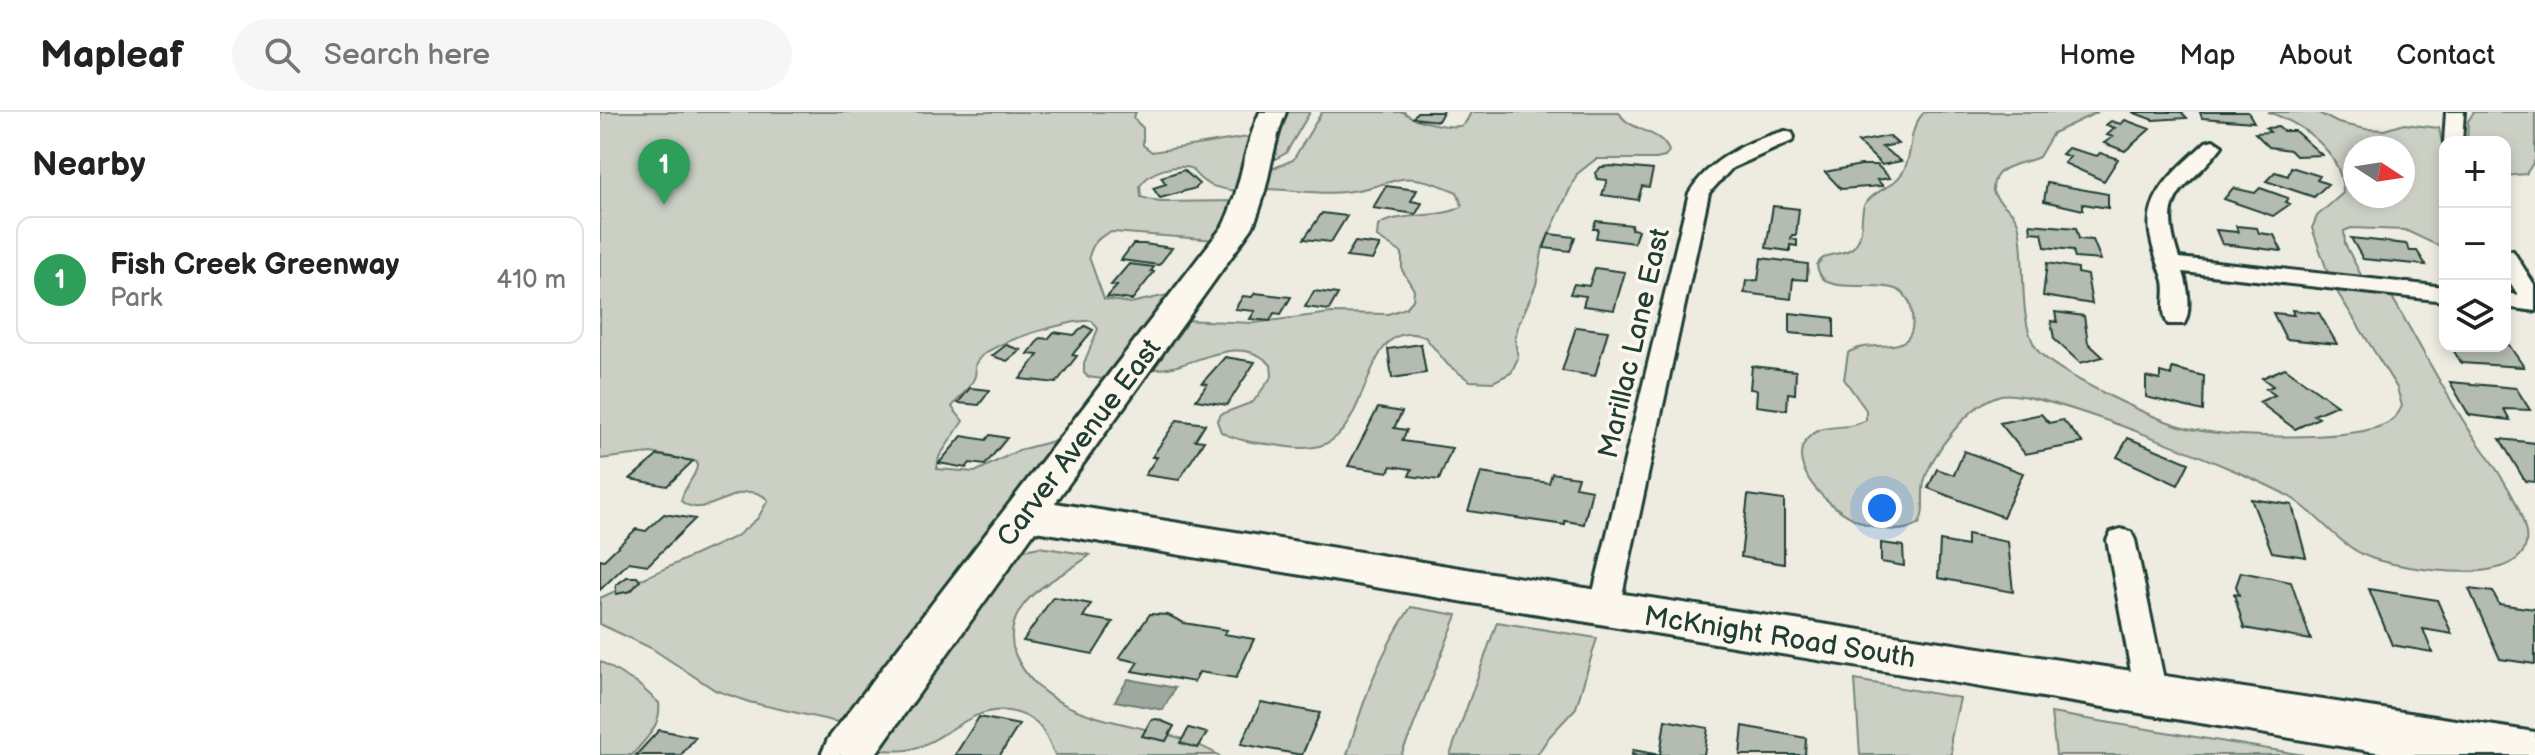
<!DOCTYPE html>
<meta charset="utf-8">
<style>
body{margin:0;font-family:"Balsamiq Sans",sans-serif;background:#f6f6f6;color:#222}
.controls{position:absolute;right:24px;top:24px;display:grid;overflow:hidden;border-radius:16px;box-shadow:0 4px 12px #0003}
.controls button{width:72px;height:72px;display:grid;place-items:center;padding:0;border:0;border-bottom:2px solid #e0e0e0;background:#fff;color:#222;font:40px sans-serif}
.compass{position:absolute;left:1743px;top:24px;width:72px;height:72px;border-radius:50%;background:#fff;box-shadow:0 4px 12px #0003;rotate:102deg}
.you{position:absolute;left:1282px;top:396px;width:28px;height:28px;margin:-20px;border:6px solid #fff;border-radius:50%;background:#1a73e8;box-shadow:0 0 0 12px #1a73e833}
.badge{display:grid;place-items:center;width:52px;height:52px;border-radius:50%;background:#1f6fb2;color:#fff;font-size:26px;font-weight:700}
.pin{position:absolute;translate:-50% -66px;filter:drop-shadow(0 2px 4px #0008)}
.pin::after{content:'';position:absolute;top:42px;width:28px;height:24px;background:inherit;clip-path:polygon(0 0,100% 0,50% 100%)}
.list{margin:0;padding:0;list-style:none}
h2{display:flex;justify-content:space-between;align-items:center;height:104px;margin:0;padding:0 32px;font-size:34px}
h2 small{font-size:26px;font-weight:400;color:#767676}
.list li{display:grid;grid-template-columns:52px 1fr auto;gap:24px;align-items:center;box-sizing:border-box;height:128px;margin:0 16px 16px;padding:0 16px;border:2px solid #e0e0e0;border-radius:16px}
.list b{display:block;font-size:30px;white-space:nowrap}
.list p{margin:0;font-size:26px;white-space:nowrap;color:#767676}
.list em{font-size:26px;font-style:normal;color:#767676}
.icon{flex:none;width:44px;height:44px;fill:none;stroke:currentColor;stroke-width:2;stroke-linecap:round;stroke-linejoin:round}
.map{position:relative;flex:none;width:1935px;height:643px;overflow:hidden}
header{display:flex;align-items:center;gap:48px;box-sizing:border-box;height:112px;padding:0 40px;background:#fff;border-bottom:2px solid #e0e0e0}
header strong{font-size:38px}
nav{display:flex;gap:44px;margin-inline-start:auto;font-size:28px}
.search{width:560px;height:72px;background:#f6f6f6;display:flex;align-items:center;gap:20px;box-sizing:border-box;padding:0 28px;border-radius:44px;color:#767676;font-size:30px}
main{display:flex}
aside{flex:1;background:#fff}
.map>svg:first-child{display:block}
.green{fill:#cbcfc4;stroke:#75867c;stroke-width:2;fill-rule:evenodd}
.water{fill:#9fa89f;stroke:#6c7d74;stroke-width:2}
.building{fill:#b4bbb0;stroke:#1f3d34;stroke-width:2}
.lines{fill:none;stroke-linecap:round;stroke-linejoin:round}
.street-casing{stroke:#1f3d34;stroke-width:6}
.secondary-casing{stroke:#1f3d34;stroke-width:6}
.street{fill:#fbf7ec;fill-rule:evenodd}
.secondary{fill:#fbf7ec;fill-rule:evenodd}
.labels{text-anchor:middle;stroke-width:7;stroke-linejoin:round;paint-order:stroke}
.street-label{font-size:28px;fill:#1f3d34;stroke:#fbf7ec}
</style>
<header>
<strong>Mapleaf</strong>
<div class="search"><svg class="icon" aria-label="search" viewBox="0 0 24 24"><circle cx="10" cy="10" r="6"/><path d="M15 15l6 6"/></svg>Search here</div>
<nav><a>Home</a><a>Map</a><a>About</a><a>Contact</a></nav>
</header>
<main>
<aside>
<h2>Nearby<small></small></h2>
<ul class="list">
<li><span class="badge" style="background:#2e9e5b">1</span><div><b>Fish Creek Greenway</b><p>Park</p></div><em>410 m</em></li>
</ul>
</aside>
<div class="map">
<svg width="1935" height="643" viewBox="0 0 1935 643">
<rect width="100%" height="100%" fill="#eeece1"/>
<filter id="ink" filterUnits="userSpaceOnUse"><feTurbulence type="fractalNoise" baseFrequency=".0125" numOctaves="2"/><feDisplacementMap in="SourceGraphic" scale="16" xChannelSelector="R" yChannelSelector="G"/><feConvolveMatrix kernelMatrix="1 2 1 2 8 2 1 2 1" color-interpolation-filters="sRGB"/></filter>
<g filter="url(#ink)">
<path class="green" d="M0,0H536L533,6L543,16V33L552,40L654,24L636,79C616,76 603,74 591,56C574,52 549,59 540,74L541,85L559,90L638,89L616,128L512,120C500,123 492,132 489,145L504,187L530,191L577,181L510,268L488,265L484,261V251L498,217L492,209C470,207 393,230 379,247C372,254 377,257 375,264C372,275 358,286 352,295L363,309L339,345L337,357L375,360L419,338L465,326L246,612L149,590L115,578L51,536L0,512V486L137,424L158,406L168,388C142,361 107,412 81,389C83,375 99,362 97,350L51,341L0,347Z
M682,0H710L686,41L668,51Z
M722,0H804C811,8 855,19 864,12C867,9 869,4 871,0H1019C1028,20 1060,16 1069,39L1065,45L1056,47H996L977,62L943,135L936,173L918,214L915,228L918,246L911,261L893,270L870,269L848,253L825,225C764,201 772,313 725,332C711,338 690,336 675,333C657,331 637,329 621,320L617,309L621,302L653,290L672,264L671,253C644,224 607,246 577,254C567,257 556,257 546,258L582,208L653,211L731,201L788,202L806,196L813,188L814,178L802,158V141L777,125L778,114C791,100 847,107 862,94L857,80C795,53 800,74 744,80C718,83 690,77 663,77L667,59L693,48Z
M1324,0H1498L1453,21L1439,45C1420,54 1392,51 1393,79C1397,92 1414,97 1418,111C1428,146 1415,216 1441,242C1465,265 1553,307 1587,316C1626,326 1743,329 1781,314C1791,310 1798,304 1802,294L1797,276L1736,178L1792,185C1815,225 1837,266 1861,305C1883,341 1918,379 1926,421C1935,480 1802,457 1771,446C1737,433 1720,403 1690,385C1651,362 1437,275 1401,283C1371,290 1330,342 1324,371C1321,385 1326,400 1319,412C1268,440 1175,361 1208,326C1224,309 1248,320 1266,308V298L1244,267L1248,241C1265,228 1293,240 1307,227C1313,221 1313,210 1312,203C1309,146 1223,199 1217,153C1226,137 1247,146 1256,132C1264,121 1260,105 1264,93C1274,78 1293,76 1303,60C1315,38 1306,21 1324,0Z
M1668,0H1717L1738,11L1766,17L1784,18L1804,12L1839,16L1845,46V137L1805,118L1751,116L1744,119L1745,132L1762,165L1728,161L1712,116L1717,104L1743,81C1742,39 1703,12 1668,0ZM1755,36H1803V84H1755Z
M1874,0H1935V48L1926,62L1905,64V30H1867L1868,9Z
M439,435L490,443C468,461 438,472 422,495C412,509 409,526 415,542C449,621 556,604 618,643H455C444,618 438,604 409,599C369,594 347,628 312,637C300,640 287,638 275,638L413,447L425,438Z
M811,495L857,503L809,625L801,643H747C763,590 779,541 811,495Z
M897,510L997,526L976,596L949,625L937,643H850Z
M0,549L38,572L59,591C62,613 45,628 32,643H0Z
M1255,568L1360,586L1351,627L1352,643H1260Z
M1451,601L1457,602L1704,643H1456Z"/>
<path class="water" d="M528,567L575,576L563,598L515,589Z"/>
<path class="building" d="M817,0H843L838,9L813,6Z
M1532,0H1581L1587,6L1553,8Z
M1600,0H1648L1654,10L1602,6Z
M1525,8L1550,17L1525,39L1504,31L1513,25L1507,23L1515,16L1506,13L1511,9L1521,12Z
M1678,15L1683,19H1695L1722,43L1696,44L1690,38L1669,35L1655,21L1670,20L1666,16Z
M1289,24L1298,32L1282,35L1301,49L1282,53L1258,30Z
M1468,36L1497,44L1500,41L1518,47L1504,69L1464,51L1470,45L1462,42Z
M1261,53H1277L1290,66L1277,68L1283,74L1241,77L1225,60Z
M1011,54L1053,58L1049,75L1042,74L1038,88L1002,83L1007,68L997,67L995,61L1001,55Z
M1691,55L1720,64L1717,68L1728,72L1714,85L1666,69L1675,60L1688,64Z
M584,58L599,72L596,76L560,86L553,76L566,72L561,65Z
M1447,71L1508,82V96L1483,92V98L1444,89Z
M786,74L817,78L811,89L822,91L816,102L773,96Z
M1633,76L1655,81L1660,76L1688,86L1685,90L1690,92L1673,104L1624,87Z
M1173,94L1199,97L1196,123H1192L1191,127L1197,128V134L1190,133V139L1166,136Z
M722,101L747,104L731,130L704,127Z
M996,109L1032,113L1031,117L1038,118L1034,131L996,126L998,117H993Z
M1430,112L1476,116L1479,127L1493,128L1501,148L1475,146L1473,138L1445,135L1442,121L1431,120Z
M1636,114L1657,116L1659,121L1674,123L1682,139L1622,132L1616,118L1638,120Z
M949,122L975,125L970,139L944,136Z
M1751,126L1806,132L1810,139H1817L1826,153L1763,147Z
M755,130L780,133L772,148L746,145Z
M533,132H544L572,136L559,153L521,148Z
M1161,146L1208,152L1207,168L1193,167L1191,187L1144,181L1146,169L1158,168Z
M1447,151L1478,156V161L1487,163L1492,192L1443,184Z
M529,152L554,155L551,159L554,160L532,188L507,185L517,174L511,173Z
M995,156L1025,160L1014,198L983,194L986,184L970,182L974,172L989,174Z
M714,179L738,182L729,198L705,195Z
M655,181L691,185L681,202L674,201L670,209L650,207L655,199L635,197L643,184L652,185Z
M1692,198L1719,201L1737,232L1686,227L1673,201L1694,203Z
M1455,200L1484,204L1488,231L1503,245L1480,251L1454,227L1451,209L1457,210Z
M1190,201L1234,206V225L1190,221Z
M485,214L493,218L472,243L477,244L456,271L420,267L438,243L428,242L440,226L448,227L454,220L474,223Z
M976,215L1008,219L995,264L962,259Z
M821,232L826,261L792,266L788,237Z
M406,233L421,238L407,249L392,244Z
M1905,233H1909L1924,255L1861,251L1851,234Z
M625,245L655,250L627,293L596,288L607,272L602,271Z
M1152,254L1196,259L1195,282L1188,281L1187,298L1156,294L1157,278L1150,277Z
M1572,256L1604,264L1603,299L1546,285V265L1560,268V260L1571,263Z
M1685,256L1737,293L1714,303L1719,306L1695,317L1659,290L1675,283L1666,277L1673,274L1662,266Z
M1850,270L1916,276L1930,298L1904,297L1910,308L1869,303Z
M370,276L390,278L379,293L358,291Z
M778,296L802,300L794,316L807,318L802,329L852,336L839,368L809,364L812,357L791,354L788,360L748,354Z
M1441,302L1449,311L1463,308L1483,331L1425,342L1400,311Z
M577,308L605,312L595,328L604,329L579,368L545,363L557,345H552Z
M390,323L407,326L385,353L370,351L366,356L339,351L362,324L386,328Z
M1528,326L1589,351L1578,373L1517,345Z
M1900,327L1935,331V370L1925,369Z
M1364,339L1423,361L1403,405L1328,376L1337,357L1354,363Z
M58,343L93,349L67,374L30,367Z
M881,361L949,371L952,361L978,365L975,375L992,378L984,412L965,409V413L868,399Z
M1148,383L1184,388V452L1141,445Z
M1651,387L1692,393L1706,445L1672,440Z
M64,402L95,407L48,453L29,450L0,478V447L4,448L36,417L46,419Z
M1367,422L1408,430L1413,480L1338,466L1340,429L1367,434Z
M1281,431L1303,434L1304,454L1281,450Z
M1641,460L1691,470L1711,528L1644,516L1634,482L1639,483L1636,474Z
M27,465H37L40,469L31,479L16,482V473Z
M1769,477L1837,488L1852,522L1823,517L1832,540L1792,533Z
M1869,477L1893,480L1899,492L1935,497V552L1900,547Z
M453,485L491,492L483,505L513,510L493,542L423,529Z
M550,502L568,503L584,511L627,518L624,522L654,527L636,566L599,560L594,570L532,559L538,550L519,546Z
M661,590L720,601L702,643L641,632Z
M379,605L419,613L400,643H355Z
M557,607L574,614L566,629L542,624L551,608Z
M1065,608L1108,616L1104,643H1032L1033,638L1060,643Z
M1143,614L1206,626L1205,643H1140Z
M589,616L607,621L598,636L580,631Z
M59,618L96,625L81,643H36Z"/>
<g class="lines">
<defs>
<path id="street" d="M1846,0H1864L1862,30H1844Z
M1185,19L1192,21L1194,25L1192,29L1132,56L1109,81L1019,497L1015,506L1004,510L993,506L989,497L1089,81C1110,47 1147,29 1185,19Z
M1613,28L1622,34C1587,81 1556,77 1579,146L1845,175V189L1583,160C1588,175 1592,198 1584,212H1568C1560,200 1567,183 1564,169C1560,155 1554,142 1551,127C1541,83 1578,57 1606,30Z
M1905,138L1913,139L1935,174V199L1905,195V181L1918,183L1905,162Z
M1521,417L1531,420L1535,428L1567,582L1562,592L1551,596L1540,592L1535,582L1507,428L1511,420Z"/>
<path id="secondary" d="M660,0H686C670,38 670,79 652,116L455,391L1004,479L1935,620V643H1794L435,419L275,643H221L228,627L623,114C641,78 643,37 660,0Z"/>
</defs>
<use href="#street" class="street-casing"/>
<use href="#secondary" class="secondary-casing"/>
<use href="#street" class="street"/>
<use href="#secondary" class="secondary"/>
</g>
</g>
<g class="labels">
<g class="street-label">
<text transform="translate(1033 231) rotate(-77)" y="10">Marillac Lane East</text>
<text transform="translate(478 330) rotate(-53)" y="10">Carver Avenue East</text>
<text transform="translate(1180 524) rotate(9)" y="10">McKnight Road South</text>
</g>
</g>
</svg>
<div class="controls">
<button>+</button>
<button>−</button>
<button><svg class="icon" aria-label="layers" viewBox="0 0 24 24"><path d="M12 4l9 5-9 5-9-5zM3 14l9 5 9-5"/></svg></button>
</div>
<svg class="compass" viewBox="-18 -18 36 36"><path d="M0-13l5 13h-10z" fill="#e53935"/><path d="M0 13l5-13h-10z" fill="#767676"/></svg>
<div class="you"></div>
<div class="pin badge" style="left:64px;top:93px;background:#2e9e5b">1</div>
</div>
</main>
